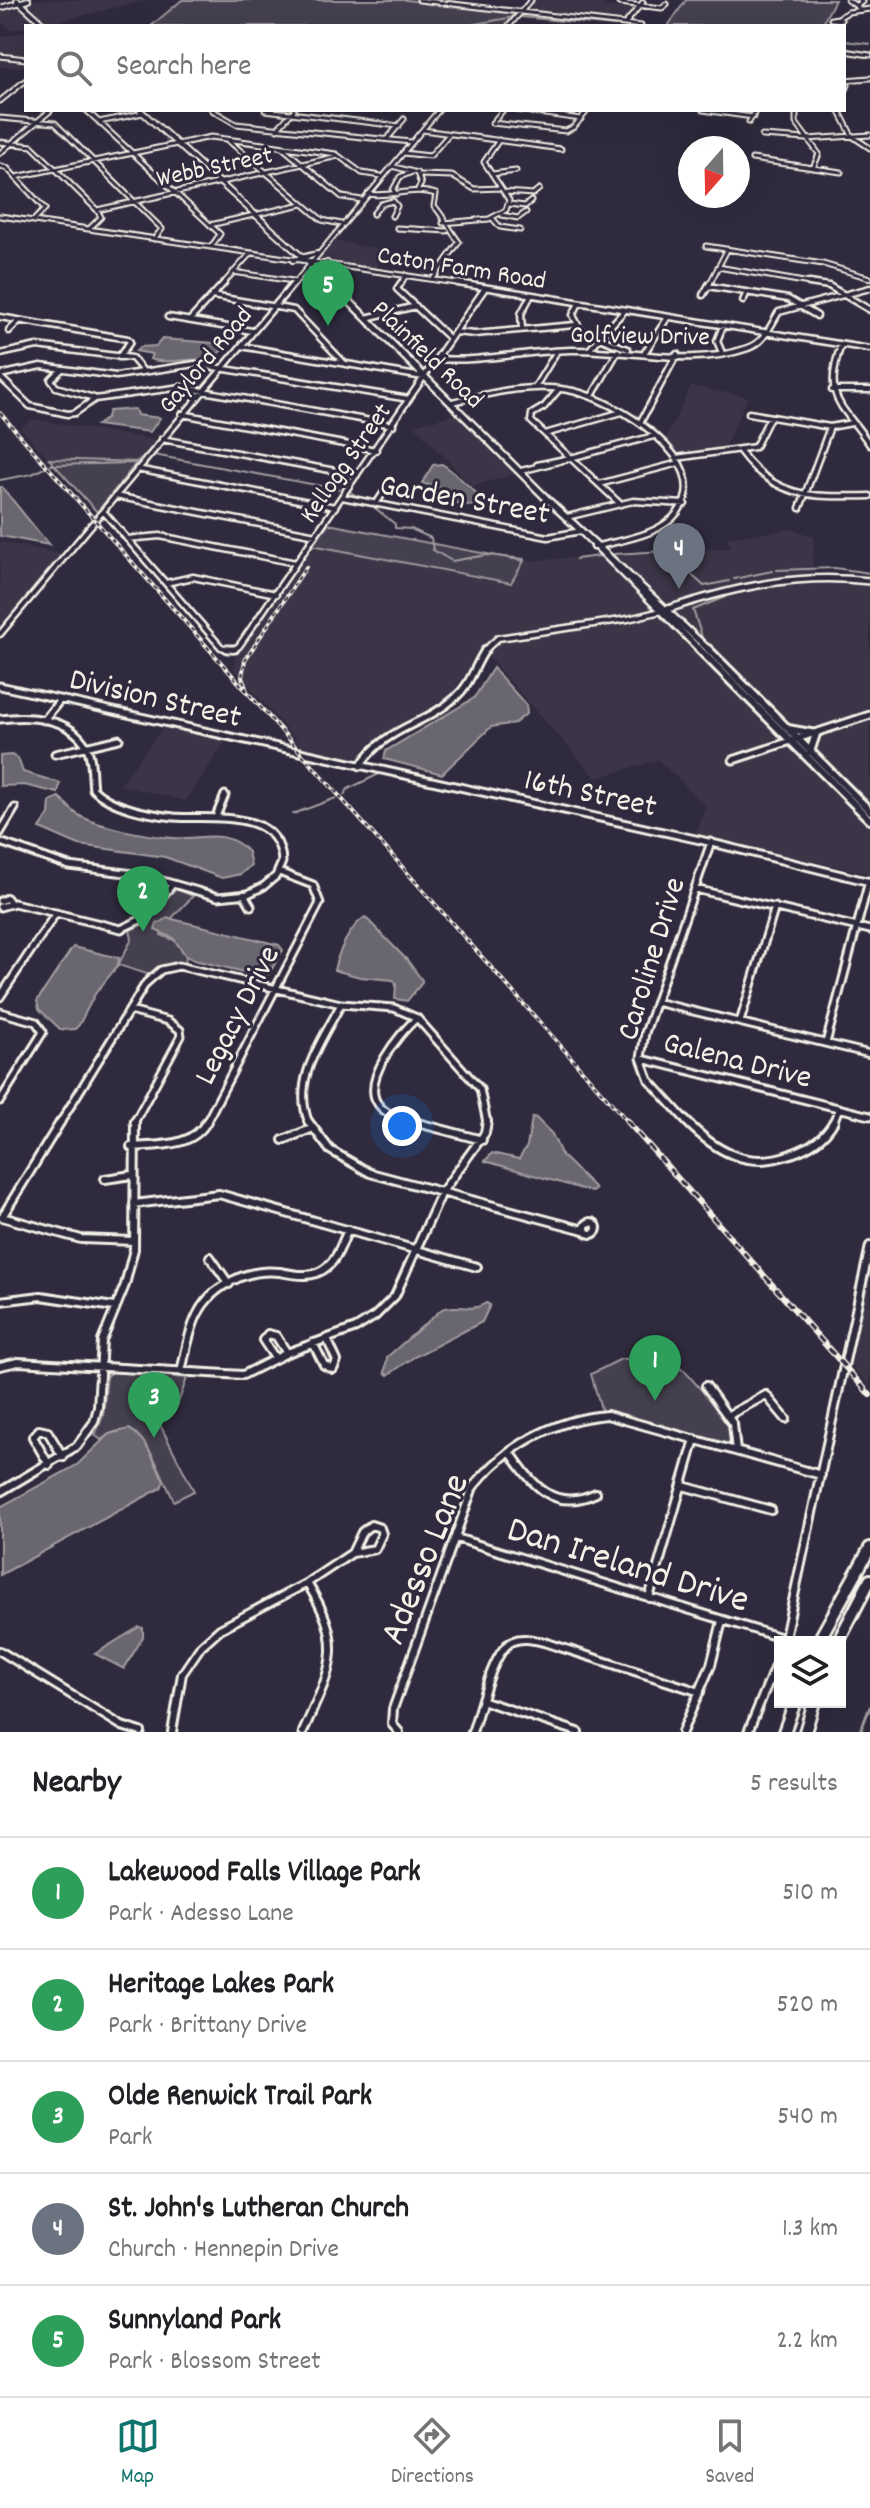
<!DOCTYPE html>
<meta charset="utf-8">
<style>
body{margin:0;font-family:Dekko,sans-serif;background:#f2f2f2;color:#202124}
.controls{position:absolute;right:24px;bottom:24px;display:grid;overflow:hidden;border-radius:0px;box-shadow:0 8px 32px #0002}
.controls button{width:72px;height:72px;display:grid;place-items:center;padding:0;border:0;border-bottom:2px solid #e0e0e0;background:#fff;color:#202124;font:40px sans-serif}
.compass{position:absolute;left:678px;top:136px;width:72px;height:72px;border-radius:50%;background:#fff;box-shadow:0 8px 32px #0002;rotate:200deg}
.you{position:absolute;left:402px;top:1126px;width:28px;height:28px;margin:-20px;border:6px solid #fff;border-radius:50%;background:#1a73e8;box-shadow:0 0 0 12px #1a73e833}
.badge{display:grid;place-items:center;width:52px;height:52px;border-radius:50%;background:#0f766e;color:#fff;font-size:26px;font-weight:700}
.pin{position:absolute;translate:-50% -66px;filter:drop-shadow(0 2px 4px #0008)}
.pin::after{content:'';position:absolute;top:42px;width:28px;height:24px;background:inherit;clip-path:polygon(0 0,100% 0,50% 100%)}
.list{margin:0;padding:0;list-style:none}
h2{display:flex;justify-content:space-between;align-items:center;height:104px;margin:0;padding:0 32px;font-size:34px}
h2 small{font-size:26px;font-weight:400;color:#757577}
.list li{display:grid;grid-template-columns:52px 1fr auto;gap:24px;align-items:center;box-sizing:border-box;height:112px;padding:0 32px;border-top:2px solid #e0e0e0}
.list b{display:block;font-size:30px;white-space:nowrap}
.list p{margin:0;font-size:26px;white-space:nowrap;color:#757577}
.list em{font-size:26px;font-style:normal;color:#757577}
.icon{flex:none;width:44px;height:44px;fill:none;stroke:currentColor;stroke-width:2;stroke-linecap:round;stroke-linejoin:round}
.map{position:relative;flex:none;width:870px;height:1732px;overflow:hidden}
.search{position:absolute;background:#fff;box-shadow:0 8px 32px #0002;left:24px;right:24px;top:24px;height:88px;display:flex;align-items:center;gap:20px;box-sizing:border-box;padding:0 28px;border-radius:0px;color:#757577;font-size:30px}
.sheet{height:664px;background:#fff}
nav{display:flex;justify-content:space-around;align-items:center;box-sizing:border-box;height:112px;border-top:2px solid #e0e0e0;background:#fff;font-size:22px;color:#757577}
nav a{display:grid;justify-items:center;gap:4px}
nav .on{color:#0f766e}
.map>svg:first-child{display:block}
.built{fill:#3b3647}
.green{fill:#454050;stroke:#9c989c;stroke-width:2}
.water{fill:#6a6670;stroke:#a19ea0;stroke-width:2}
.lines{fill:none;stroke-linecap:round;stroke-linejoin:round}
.stream-far1{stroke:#a19ea0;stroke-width:2}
.stream{stroke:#a19ea0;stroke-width:3}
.minor-far3-casing{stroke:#f4f1e8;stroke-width:7}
.minor-far2-casing{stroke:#f4f1e8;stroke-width:9}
.minor-far1-casing{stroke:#f4f1e8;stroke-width:11}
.minor-casing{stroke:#f4f1e8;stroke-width:12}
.major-far2-casing{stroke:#f4f1e8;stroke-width:8}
.major-far1-casing{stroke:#f4f1e8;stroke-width:10}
.major-casing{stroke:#f4f1e8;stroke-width:12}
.highway-casing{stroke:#f4f1e8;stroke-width:16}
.minor-far3{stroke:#2f2a3d;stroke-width:3}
.minor-far2{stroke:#2f2a3d;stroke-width:4}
.minor-far1{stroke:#2f2a3d;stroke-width:5}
.minor{stroke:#2f2a3d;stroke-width:6}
.major-far2{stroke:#2f2a3d;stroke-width:4}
.major-far1{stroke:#2f2a3d;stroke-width:5}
.major{stroke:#2f2a3d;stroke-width:6}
.highway{stroke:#2f2a3d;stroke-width:10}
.rail-far1-casing{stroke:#f4f1e8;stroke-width:4}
.rail-casing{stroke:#f4f1e8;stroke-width:6}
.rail-far1{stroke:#2f2a3d;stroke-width:2;stroke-dasharray:4;stroke-linecap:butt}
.rail{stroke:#2f2a3d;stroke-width:3;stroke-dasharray:8;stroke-linecap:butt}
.labels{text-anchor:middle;stroke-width:6;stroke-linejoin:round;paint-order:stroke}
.far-street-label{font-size:26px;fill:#f4f1e8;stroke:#2f2a3d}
.street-label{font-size:32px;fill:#f4f1e8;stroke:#2f2a3d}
.near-street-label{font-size:38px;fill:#f4f1e8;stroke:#2f2a3d}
</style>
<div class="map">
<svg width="870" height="1732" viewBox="0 0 870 1732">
<rect width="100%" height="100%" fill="#2f2a3d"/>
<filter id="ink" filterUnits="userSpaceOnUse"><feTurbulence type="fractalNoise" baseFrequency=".0125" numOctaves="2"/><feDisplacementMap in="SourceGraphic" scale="16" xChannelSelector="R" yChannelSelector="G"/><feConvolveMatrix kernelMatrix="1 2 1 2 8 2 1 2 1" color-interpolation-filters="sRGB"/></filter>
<g filter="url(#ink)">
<path class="built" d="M29,0H146L45,25L22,3Z
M533,0H608L603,6L634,10L623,23L525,10Z
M17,5L39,25L11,30L0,21V11Z
M26,31V67H0V37Z
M335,241L380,249L385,256L375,268L319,259Z
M691,386L748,397L723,451L677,457L664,442Z
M458,414L517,474L472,486L414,425Z
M33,419L156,440L137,462L49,459L20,428Z
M792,529L814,537L812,579L870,582V874L695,835L706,806L658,760L596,778L480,648L452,695L367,745L356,762L305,751L233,668L237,652L312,545L511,583L524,561L731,548L727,538Z
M0,542L61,554L0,632Z
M164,726L227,740L185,801L120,785Z
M870,1264V1386L848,1362Z"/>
<path class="green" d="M182,0H406L516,12L505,26H151Z
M686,0H835L821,26H668Z
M49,459L137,462L97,512Z
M328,524L524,561L511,583L312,545Z
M172,889H177L193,896L172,918H168L161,935L179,942L186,956L185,965L158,970L150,975L118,965L132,939L130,930L146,923Z
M649,1358L684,1370L728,1421L732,1427V1441L725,1445L619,1414L602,1412L591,1374L621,1359Z
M115,1371L187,1378L177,1406L159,1423L194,1491L174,1501C160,1473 141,1407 101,1440L95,1435L103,1416L107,1375Z"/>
<path class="water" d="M162,339L215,343L226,347L210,360C192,357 165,365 150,359L152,354L136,351L140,347L156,346Z
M135,409L137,415L160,418L150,432L97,425L106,419L109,411Z
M442,464C452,470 485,500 491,509L438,500L441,489L422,483L433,465Z
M0,487H2L49,545L0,536Z
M493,668L526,705L527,713L515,723L491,727L442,774L384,759L386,751L474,698Z
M11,755L18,758L23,772L60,783L58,793L24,785L0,786V756Z
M59,797C67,803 72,813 82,817C104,828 148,836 173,838C202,840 226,827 248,852L251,865L241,874L222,878L165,857L79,845L40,828L49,814L50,801Z
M365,917L407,960L422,980V983L407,1001L395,999L396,984L393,980L360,977L334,970C338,953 350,926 365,917Z
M168,918L279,945L283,950L269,974L261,976L194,960L186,956L173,938L155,930L157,924Z
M73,947L119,958L118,965L95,994L79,1025L75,1029L61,1030L39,1009L37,1001Z
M535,1117L552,1134L562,1156L596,1189L592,1192L485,1161L492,1153L519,1159L527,1146L532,1118Z
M486,1303L490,1305L482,1322L414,1357L388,1375L385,1373L387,1357L442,1309C458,1303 472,1313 486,1303Z
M129,1429C147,1438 155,1464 164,1481L161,1488L0,1575V1507L77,1465L109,1434Z
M139,1627L143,1628V1637L124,1669L95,1654Z"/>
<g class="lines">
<path class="stream-far1" d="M521,17L615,26
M464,26L514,17
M844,41L870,44
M154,455L343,490
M51,465L135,463L146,454
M0,480L32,474L46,467
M349,491L361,499
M375,508L395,524V528L411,529L431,538L433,550L452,561L487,555L524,559
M614,554L665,551L704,586L729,581
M576,559L599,556
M777,570L835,568L870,573
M734,579L772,571
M702,637L693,610L725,597
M344,795L348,789L379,774
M293,814L336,798"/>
<path class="stream" d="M860,1732L870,1707"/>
<defs>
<path id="minor-far3" d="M419,0L641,26
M620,0L619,3L662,8L667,4
M848,0L860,9
M857,5L862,2L859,0
M838,18L841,20L831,19Z
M838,18L848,12L870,9
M625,24L643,2
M509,26L531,0
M844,51L870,55
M0,56L26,59
M844,80L870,78
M844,81L848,85L844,94
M0,101L26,80
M86,110L220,234L211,247
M212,110L236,124L411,142
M265,110L399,126
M517,110L581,119
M703,110L753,117
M796,110V123L819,154L813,168
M839,110L852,136L870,148
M0,118L55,123L162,229L154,239
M99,122L143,113
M493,122L503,110
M749,122L756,110
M492,123L566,131L574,127L588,110
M277,129L294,110
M423,130L561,149
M762,136L807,139L870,135
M388,138L404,119
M229,141L322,220L341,224
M0,142L32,146L97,210L101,217L89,229
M282,147L342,197L362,200
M0,153L51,110
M403,153L430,156L449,134
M752,159L841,172
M0,166L7,168L45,209L34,220
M392,166L417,173L421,184L418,189
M492,174L516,171
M420,175L452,176L474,189L501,188
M16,177L211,137L336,154L362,173L381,176
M505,192L533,194L539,189
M368,194C391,198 413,186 436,194L434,206C441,212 451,232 459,242L433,279
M396,194L393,190L400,177L412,172
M509,204L525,206L531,201
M97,210L338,156
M373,214L381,204L393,201
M502,215L518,218L526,212
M0,216L470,285
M392,216L397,206L393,201
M493,219L500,227L520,230
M443,223L489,219L506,210L509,200L484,162L499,140
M210,225L302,204
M397,228L447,231
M706,246L823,264L870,278
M718,267L821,285
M233,272L293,281
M222,285L249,255
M293,285L439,110
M400,285L406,275
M709,285L727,250"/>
<path id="minor-far2" d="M401,283L397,289L450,339
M458,283L870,349
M809,283L829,286L870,310
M708,286L788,299L817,316
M703,295L710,283
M212,296L294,310L345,364
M743,301L747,292
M579,303L573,315L581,331L628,349
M0,317L128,339L130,342L119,357
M168,317L252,331
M366,318L416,306
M190,320L224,283
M522,329L521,314L531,295
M9,331L19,321
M455,332L475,334L575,325
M841,345C822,400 842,403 870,445
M241,346L423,377
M589,350L625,310
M645,352L668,317
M722,353L717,341L723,326
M0,354L37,346L132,358L143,371
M437,359C483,362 526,351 571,350C629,349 692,368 748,348C765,342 770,326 779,312L870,288
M62,369L51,380L56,387L94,398
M0,375L41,366L116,376L195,364L409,399
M0,377L30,406L68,414L75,413L95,399L181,387L393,425
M535,387L557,351
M559,389L544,407L532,414L531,421L619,503
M832,390H870
M592,396L618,351
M452,402C491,393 533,382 573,391C615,400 717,461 678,512C660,536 621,540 594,547
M749,413L830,427L852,423
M182,414L376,450
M640,423L677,354
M545,434L622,412
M162,439L357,475
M739,450C775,500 814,497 870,496
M676,458L755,447L770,417
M537,465L570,458
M137,469L335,507
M521,471L654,436
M599,484L679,463
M115,496L316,535
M342,497L548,537L581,531
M376,504L388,486
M800,508L830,427
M103,511L221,647L233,650L239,646L485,288
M567,517L633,501L685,504
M127,539L160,536L296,563
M166,583L193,577L276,594
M0,634L294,283
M484,651L498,638L628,619L661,611"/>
<path id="minor-far1" d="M227,649H235
M0,686L700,840L870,882
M0,719C28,715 70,717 86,746C93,758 91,775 93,789C112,808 148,814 174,817C209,820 280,807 282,862L276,876L264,886L248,894L218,897L142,875L69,866L0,842
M44,720L60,700
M55,754L119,739
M733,760L870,715
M360,766C386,726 424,726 456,697C471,684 475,664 486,649
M217,814L225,795
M0,833L15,808
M695,889L870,930
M245,896L251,906
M0,901L7,898L11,904
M0,907L14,903L121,929L144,918L173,884
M0,997L56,913
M656,1002L870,1054
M130,1011L168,1021L180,1030L181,1036L134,1123
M0,1012L36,1022L43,1032L0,1101
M417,1018C399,1033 361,1081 378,1104C387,1117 404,1119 417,1123
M740,1022L775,907
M826,1043L869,881
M642,1059L870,1116
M60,1123L146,983L161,970L179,966L341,1004L394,1008L417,1018L480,1089L487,1123
M206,1123L320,903L313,885L279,872
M309,1123C291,1080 322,1041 341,1004
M688,1123L649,1080L641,1058L645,1033L711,842
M833,1123L839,1108"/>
<path id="minor" d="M308,1121L330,1150L370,1173L584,1230
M410,1121L482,1140
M686,1121C716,1152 748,1170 791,1154C809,1148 824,1139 834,1121
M283,1140L311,1129
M131,1147C157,1145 193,1148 207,1121
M105,1179L132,1175
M134,1204L219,1194L477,1267
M2,1217L81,1239L134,1241
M2,1217L61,1121
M585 1228a6 6 0 1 1 12 0a6 6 0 1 1-12 0Z
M210,1257L229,1284
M0,1301L41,1296L114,1307
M313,1343L324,1365L333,1369L337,1361L327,1339
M275,1358L263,1340L268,1334L276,1336L287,1353
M0,1366L18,1362L243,1375L287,1353L356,1328L375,1316L395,1296L442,1192L485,1133L487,1121
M181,1372C190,1333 193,1300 232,1281C247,1273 263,1270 280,1272C296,1275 313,1279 327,1267C338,1258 342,1242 348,1230
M706,1386L733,1424L736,1451
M729,1415L766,1395L786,1419
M510,1452C533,1485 553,1513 596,1493
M49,1465L33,1437L39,1430L48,1432L63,1457
M683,1486L771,1510
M0,1492L77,1446L94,1422L98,1407L102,1341L125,1285L134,1249L135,1121
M371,1525L380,1528L382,1534L375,1549L352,1553L362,1532Z
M456,1538L785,1639
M649,1598L695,1439
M784,1642L870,1246
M0,1651L122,1726L141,1732
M484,1701L578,1732
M172,1732L182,1674L201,1646L220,1629L307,1583L352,1553
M303,1732C331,1668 347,1647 307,1583
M399,1732L392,1724L393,1709L473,1487C506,1446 555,1419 607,1415L821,1475
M472,1732C480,1710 492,1650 513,1641C523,1637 534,1640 544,1642L700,1692
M682,1732L711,1665L722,1621
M748,1732L780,1654"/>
<path id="major-far2" d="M17,0L46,26
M0,8L28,0
M140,110L333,285
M293,260L317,254
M316,268L327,263"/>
<path id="major-far1" d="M331,283L550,502L710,651
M582,532L701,651
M668,609C735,587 799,572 870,581"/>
<path id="major" d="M699,649L870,820
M708,649L870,811
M788,729L816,734L810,752"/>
<path id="highway" d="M818,1642L870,1548
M838,1642L870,1580
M784,1732L795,1702
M805,1732L814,1702"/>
</defs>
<use href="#minor-far3" class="minor-far3-casing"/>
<use href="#minor-far2" class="minor-far2-casing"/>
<use href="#minor-far1" class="minor-far1-casing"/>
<use href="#minor" class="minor-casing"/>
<use href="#major-far2" class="major-far2-casing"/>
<use href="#major-far1" class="major-far1-casing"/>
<use href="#major" class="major-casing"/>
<use href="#highway" class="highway-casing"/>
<use href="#minor-far3" class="minor-far3"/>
<use href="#minor-far2" class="minor-far2"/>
<use href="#minor-far1" class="minor-far1"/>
<use href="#minor" class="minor"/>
<use href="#major-far2" class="major-far2"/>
<use href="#major-far1" class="major-far1"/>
<use href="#major" class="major"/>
<use href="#highway" class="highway"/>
<defs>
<path id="rail-far1" d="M0,413L629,1123
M247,691L242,677L245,660L306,567"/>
<path id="rail" d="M627,1121L870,1395"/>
</defs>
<use href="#rail-far1" class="rail-far1-casing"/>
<use href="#rail" class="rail-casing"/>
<use href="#rail-far1" class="rail-far1"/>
<use href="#rail" class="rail"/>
</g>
</g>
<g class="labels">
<g class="far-street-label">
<text transform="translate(214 165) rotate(-12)" y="9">Webb Street</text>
<text transform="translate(462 266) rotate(9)" y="9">Caton Farm Road</text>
<text transform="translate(640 334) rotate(1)" y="9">Golfview Drive</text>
<text transform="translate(429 353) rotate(44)" y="9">Plainfield Road</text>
<text transform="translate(204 359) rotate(-50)" y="9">Gaylord Road</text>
<text transform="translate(344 462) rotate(-55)" y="9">Kellogg Street</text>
</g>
<g class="street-label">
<text transform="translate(465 497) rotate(10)" y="11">Garden Street</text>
<text transform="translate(156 696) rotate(13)" y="11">Division Street</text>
<text transform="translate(591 791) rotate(12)" y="11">16th Street</text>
<text transform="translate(649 958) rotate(-73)" y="11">Caroline Drive</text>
<text transform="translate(235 1014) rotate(-63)" y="11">Legacy Drive</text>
<text transform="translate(738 1058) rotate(14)" y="11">Galena Drive</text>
</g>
<g class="near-street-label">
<text transform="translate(422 1558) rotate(-68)" y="13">Adesso Lane</text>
<text transform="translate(629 1562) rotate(17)" y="13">Dan Ireland Drive</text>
</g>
</g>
</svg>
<div class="controls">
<button><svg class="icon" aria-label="layers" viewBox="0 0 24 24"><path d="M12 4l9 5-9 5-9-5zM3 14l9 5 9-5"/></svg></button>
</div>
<svg class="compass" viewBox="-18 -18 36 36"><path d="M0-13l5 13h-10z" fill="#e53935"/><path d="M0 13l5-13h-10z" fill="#757577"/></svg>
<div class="you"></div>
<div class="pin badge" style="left:655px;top:1401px;background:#2e9e5b">1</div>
<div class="pin badge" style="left:143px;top:932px;background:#2e9e5b">2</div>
<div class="pin badge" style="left:154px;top:1438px;background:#2e9e5b">3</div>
<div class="pin badge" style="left:679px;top:589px;background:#6b7280">4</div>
<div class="pin badge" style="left:328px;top:326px;background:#2e9e5b">5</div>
<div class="search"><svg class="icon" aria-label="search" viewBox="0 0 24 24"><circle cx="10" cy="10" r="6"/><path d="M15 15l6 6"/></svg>Search here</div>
</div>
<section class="sheet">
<h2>Nearby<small>5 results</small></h2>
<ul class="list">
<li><span class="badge" style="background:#2e9e5b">1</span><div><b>Lakewood Falls Village Park</b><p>Park · Adesso Lane</p></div><em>510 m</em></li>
<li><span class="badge" style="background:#2e9e5b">2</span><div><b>Heritage Lakes Park</b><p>Park · Brittany Drive</p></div><em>520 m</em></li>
<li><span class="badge" style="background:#2e9e5b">3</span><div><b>Olde Renwick Trail Park</b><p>Park</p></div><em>540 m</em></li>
<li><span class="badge" style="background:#6b7280">4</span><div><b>St. John's Lutheran Church</b><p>Church · Hennepin Drive</p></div><em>1.3 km</em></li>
<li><span class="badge" style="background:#2e9e5b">5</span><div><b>Sunnyland Park</b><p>Park · Blossom Street</p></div><em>2.2 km</em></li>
</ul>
</section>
<nav>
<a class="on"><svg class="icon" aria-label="map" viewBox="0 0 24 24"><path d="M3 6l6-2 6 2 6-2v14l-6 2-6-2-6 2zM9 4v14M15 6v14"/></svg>Map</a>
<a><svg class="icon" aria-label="directions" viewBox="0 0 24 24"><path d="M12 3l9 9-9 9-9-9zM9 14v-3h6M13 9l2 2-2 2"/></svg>Directions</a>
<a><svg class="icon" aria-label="saved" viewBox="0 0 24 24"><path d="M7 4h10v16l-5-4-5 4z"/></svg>Saved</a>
</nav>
